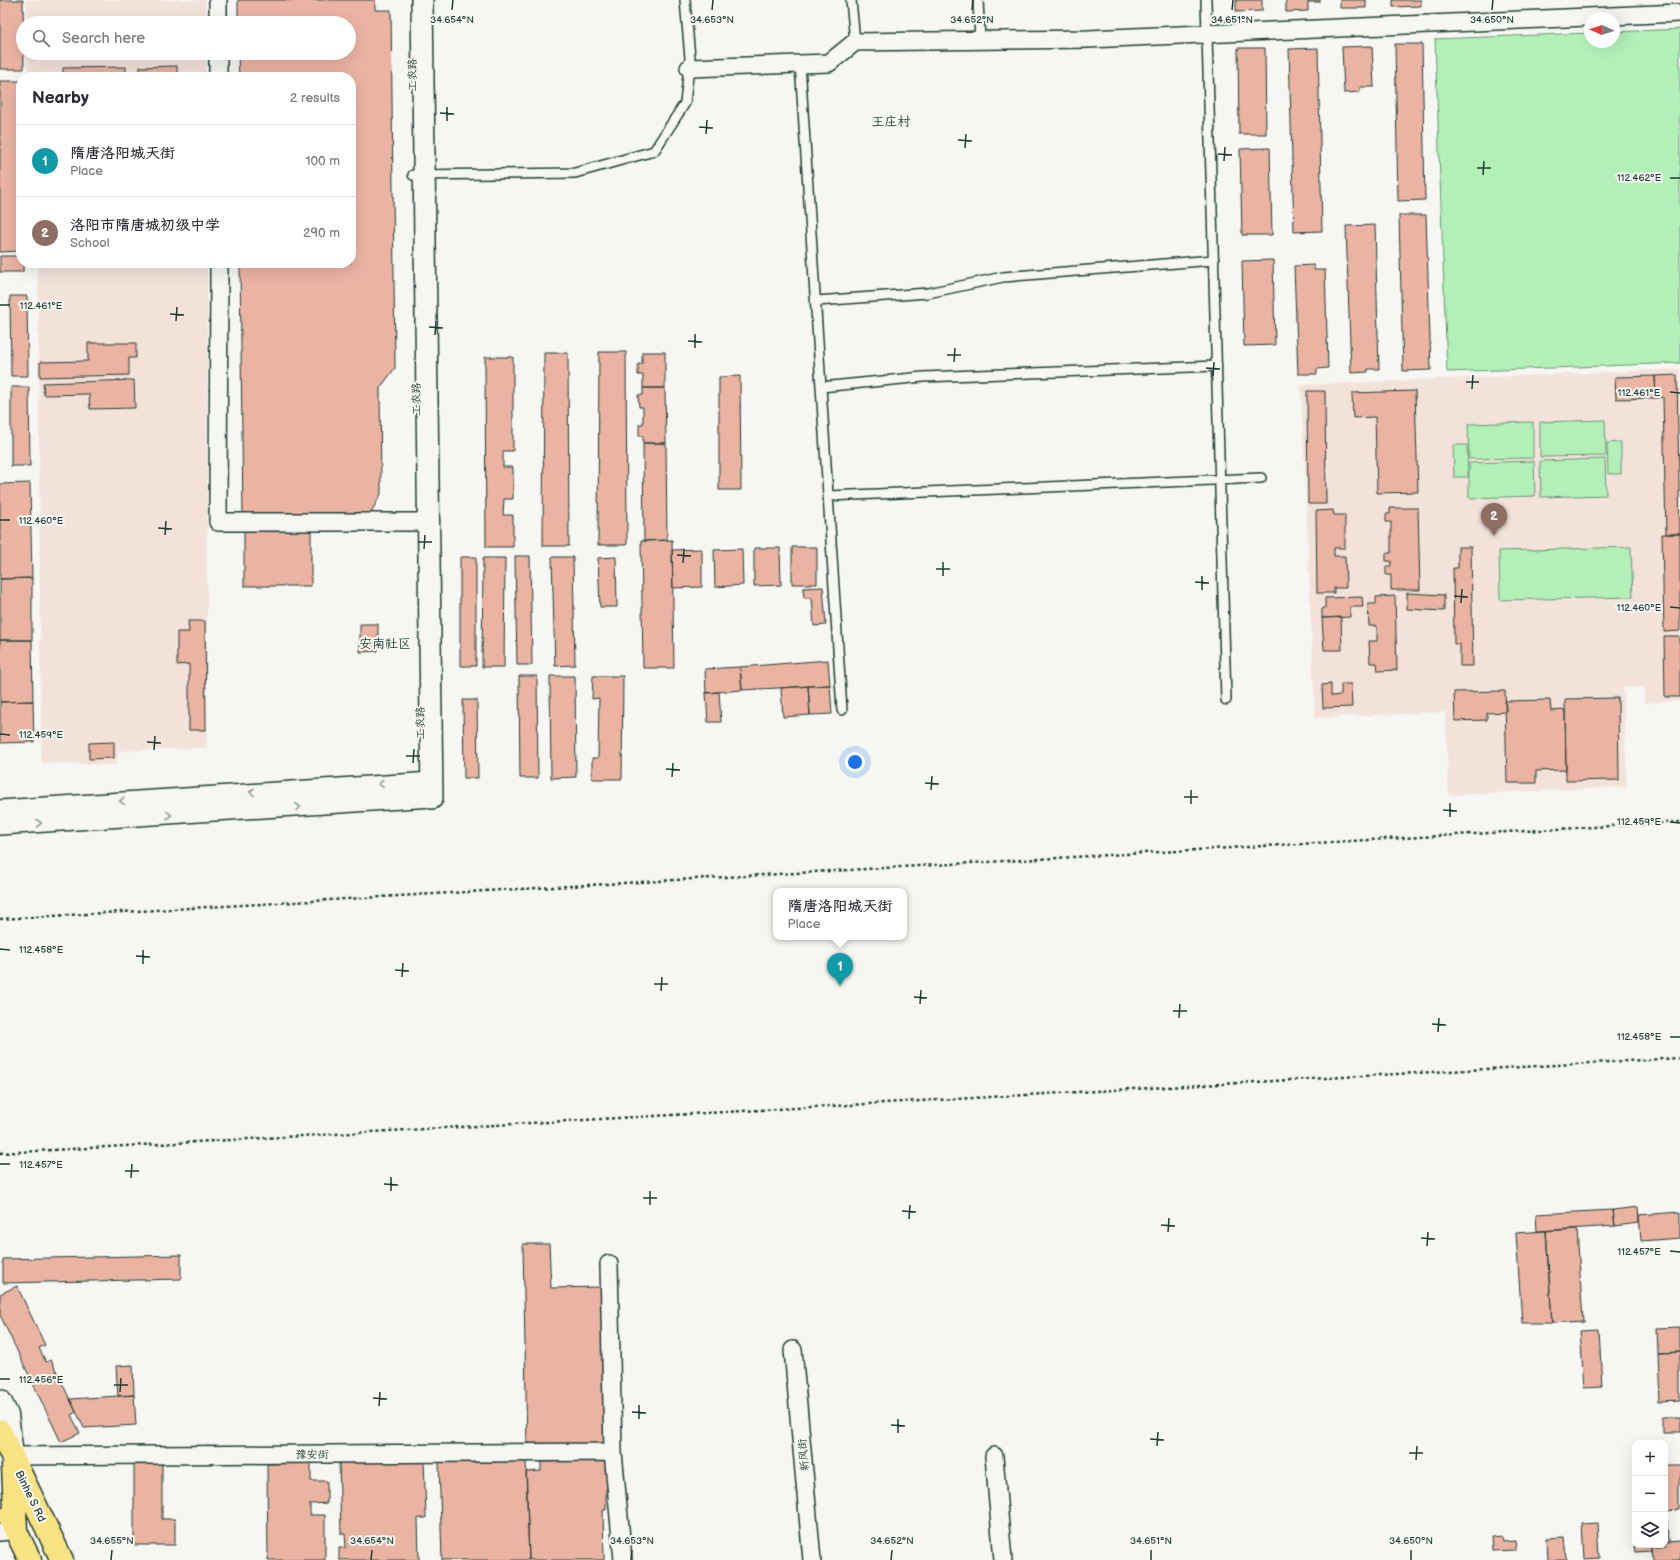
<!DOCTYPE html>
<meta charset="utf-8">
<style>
body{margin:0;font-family:"Balsamiq Sans","LXGW WenKai TC",sans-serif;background:#f7f7f7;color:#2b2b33}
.controls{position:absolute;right:12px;bottom:12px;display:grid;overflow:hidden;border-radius:8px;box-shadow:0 4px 16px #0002}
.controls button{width:36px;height:36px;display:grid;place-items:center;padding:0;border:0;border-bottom:1px solid #e1e1e2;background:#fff;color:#2b2b33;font:20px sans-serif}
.compass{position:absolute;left:1584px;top:12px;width:36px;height:36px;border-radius:50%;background:#fff;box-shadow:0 4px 16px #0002;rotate:273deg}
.you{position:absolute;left:855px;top:762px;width:14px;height:14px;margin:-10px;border:3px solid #fff;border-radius:50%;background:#1a73e8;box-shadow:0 0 0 6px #1a73e833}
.badge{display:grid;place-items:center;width:26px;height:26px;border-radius:50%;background:#7c3aed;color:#fff;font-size:13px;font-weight:700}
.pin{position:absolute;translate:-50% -33px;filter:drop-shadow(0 1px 2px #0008)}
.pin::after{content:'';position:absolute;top:21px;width:14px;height:12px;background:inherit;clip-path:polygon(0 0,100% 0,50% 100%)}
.popup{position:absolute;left:773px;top:888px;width:134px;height:52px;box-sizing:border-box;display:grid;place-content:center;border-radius:8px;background:#fff;filter:drop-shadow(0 1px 3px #0005);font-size:13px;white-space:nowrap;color:#7c7c81}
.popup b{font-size:15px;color:#2b2b33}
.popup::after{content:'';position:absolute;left:50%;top:100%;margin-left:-8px;border:8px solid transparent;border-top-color:#fff}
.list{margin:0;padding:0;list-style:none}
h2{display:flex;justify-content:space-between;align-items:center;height:52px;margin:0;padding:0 16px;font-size:17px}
h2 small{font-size:13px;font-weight:400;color:#7c7c81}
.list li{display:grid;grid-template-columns:26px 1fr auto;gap:12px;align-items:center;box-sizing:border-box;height:72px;padding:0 16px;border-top:1px solid #e1e1e2}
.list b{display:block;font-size:15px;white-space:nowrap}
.list p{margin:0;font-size:13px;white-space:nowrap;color:#7c7c81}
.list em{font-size:13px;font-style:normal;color:#7c7c81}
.icon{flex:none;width:22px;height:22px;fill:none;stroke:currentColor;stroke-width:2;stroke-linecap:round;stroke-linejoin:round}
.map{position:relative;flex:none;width:1680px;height:1560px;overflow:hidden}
.search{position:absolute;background:#fff;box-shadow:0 4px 16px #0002;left:16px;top:16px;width:340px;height:44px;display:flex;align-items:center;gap:10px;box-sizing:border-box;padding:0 14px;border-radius:22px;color:#7c7c81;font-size:15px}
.panel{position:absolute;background:#fff;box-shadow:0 4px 16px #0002;left:16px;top:72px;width:340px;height:196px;border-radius:16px}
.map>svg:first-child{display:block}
.built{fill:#f3e2da}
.green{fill:#b2f0b7;stroke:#689676}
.building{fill:#ebb3a2;stroke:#1f3d34}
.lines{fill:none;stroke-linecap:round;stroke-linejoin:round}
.service-casing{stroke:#1f3d34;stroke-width:12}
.minor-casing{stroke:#1f3d34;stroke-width:20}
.tertiary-casing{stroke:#1f3d34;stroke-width:24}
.secondary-casing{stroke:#1f3d34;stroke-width:25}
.primary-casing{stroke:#1f3d34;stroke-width:25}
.path{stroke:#1f3d34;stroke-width:2.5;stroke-dasharray:3 3;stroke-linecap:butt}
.service{stroke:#f6f6f2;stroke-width:9}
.minor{stroke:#f6f6f2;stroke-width:17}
.tertiary{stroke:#f6f6f2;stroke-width:21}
.secondary{stroke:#f6f6f2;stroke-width:22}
.primary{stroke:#f8e281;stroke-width:22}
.oneway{stroke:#8a9a93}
.ticks{fill:none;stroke:#1f3d34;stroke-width:1.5}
.labels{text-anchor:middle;stroke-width:4;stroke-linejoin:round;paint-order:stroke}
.street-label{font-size:11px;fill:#1f3d34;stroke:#f6f6f2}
.quarter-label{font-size:13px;fill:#1f3d34;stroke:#f6f6f2}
.ticks-label{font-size:10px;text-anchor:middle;fill:#1f3d34;stroke:#f6f6f2;stroke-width:4;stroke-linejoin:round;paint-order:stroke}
</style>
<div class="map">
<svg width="1680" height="1560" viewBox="0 0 1680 1560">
<rect width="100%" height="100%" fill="#f6f6f2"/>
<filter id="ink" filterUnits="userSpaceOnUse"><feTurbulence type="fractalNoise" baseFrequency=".025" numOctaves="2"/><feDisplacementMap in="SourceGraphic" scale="8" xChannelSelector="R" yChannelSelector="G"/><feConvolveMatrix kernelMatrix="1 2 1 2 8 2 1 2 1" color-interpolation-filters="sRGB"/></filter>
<g filter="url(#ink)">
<path class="built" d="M26,0H206V23H27Z
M27,53H206V77H27Z
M38,263H207V748L119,751L116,765L41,763Z
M1680,369V701L1644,703V687L1623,688L1627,787L1449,795L1445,712L1315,718L1301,385Z"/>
<path class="green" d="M1680,29V363L1447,372L1435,39L1590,33V42H1614V32Z
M1605,420L1606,456L1540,457V422Z
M1533,422V458L1469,459L1468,424Z
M1621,442V474H1608L1607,443Z
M1453,445H1467L1468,477H1454Z
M1605,459L1606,495L1541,497L1540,461Z
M1534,461L1535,496L1469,498V463Z
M1631,547L1633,597L1500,600L1499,551Z"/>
<path class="building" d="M0,0H23L24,69H0Z
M238,0H375V10H391L395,368L380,388L381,494L368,518L243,519L240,263H351V77H239L238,53H349V23H238Z
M1236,0H1262V11L1236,12Z
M1286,0H1320V2H1308V11L1286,12Z
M1340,0H1366V8H1340Z
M1393,0H1421V6L1393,7Z
M1395,44H1422L1425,200L1398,201Z
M1372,46L1374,87H1360V92L1344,93L1342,47Z
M1238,48H1265L1266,134H1239Z
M1318,48L1322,231L1294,232L1289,49Z
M177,66V77H140V67Z
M126,67V77H63V68Z
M0,81H21V251L0,252Z
M1270,148L1272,235H1242L1240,149Z
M1399,215H1426L1431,370L1403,371Z
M1375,225L1379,369H1368V372L1351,373L1346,226Z
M0,256H21V263H23V272H0Z
M1273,260L1275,345L1244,346L1242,261Z
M1314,265V270H1325L1328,368L1317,369V374H1298L1294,266Z
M10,296H27L28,376H11Z
M88,343H136V358H129V375L40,377V362L88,361Z
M599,352H626L627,545H598Z
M642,352H665V388H643V375H638V364H642Z
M544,353H568L569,546H543Z
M485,357H513V451H503V467H513V499H504L503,515H513V547H486Z
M1677,375L1680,534H1666L1663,397L1656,398L1655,376Z
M740,376L741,490H719V377Z
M1655,376L1656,398L1616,399L1615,377Z
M134,380L135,408L90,409L89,394L44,395L43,383Z
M11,387H29L30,466H11Z
M643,388H665L666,443H643V436H639V424H643V407H639L638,395H643Z
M1307,391H1325L1326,504H1308Z
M1415,391L1418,492L1377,493L1375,417L1353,418L1352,393Z
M643,443H666L667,540L644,541Z
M30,483L32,578L0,579V484Z
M1390,508H1418L1420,590H1391V575H1386V566H1391V561H1386V553H1391V522H1386V514H1390Z
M1333,510L1334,515H1345V548H1334V556H1345L1346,588H1334V593H1317L1316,511Z
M244,526H311V586H244Z
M1662,534H1680V631L1664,632Z
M672,540L674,668H643L641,541Z
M792,547H817V584H792Z
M1458,547H1471L1473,666H1460V644H1454L1453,568H1458Z
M754,548H780L781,585L754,586Z
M702,549V587L673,588L672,550Z
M742,549L743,585L715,587L714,550Z
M515,556H530L532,665H517Z
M460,557H476V666H460Z
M552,557H573L575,665L555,666Z
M616,557L617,607H600L598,558Z
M483,558H505L504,667H482Z
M32,578V640H0V579Z
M823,587L826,625L814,626L812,598H804L803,588Z
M1407,593L1444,595V611L1407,609Z
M1395,596L1397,670L1378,671L1377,663H1370L1369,641H1377V626H1369L1368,604H1376V597Z
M1362,597L1363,607H1350V617L1322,618V609L1325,608V598Z
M1341,617L1342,650H1324L1322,618Z
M188,621H205L206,730H189V664L177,665V632H189Z
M360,624H378V651L360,652Z
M1664,636H1680V697H1665Z
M0,640H32L33,701L0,702Z
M828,660L830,685L742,690L740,667Z
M740,667L742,690L706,693L705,669Z
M519,676H537L538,778H520Z
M550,676H575L576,777L551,778Z
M593,676H623L622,779H592V758H598L599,698L592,699Z
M1331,684V696L1341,695V684H1351L1352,707L1323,708L1322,685Z
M830,685L832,714L810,715L808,686Z
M808,686L810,715L783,717L781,688Z
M1505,691L1506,712L1487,713V720L1455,721L1454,692Z
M719,692L721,722H708L706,693Z
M1618,698L1619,780L1566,781L1565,699Z
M463,700H477L478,778H464Z
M1550,700L1551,711L1565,710L1566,770L1536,771V783H1507L1505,701Z
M33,701L34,742L0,743V702Z
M114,742V758L89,759V743Z
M1638,1207L1639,1223L1615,1226L1613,1210Z
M1613,1210L1615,1226L1537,1231L1536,1214Z
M1680,1212V1238L1641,1241L1639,1215Z
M1577,1229L1583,1321L1552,1323L1546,1231Z
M1546,1231L1552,1323H1522L1516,1233Z
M523,1244H549L551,1288L601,1287L604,1445L527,1446Z
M181,1255V1279L3,1283V1259Z
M17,1286L45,1345L39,1348L46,1362L51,1360L76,1412L71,1415L80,1433L61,1442L0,1315V1294Z
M1680,1327V1351L1658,1352L1657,1328Z
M1599,1329L1602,1387L1584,1388L1580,1330Z
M1680,1351V1401L1660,1402L1658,1352Z
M133,1365L134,1395L118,1396L116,1366Z
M134,1395L136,1425L84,1428L70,1399Z
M1663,1418H1680V1433H1663Z
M424,1459L426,1518H418L419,1560H339V1548L346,1547L345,1534H341L339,1461Z
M526,1459L529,1560H442L439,1462Z
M614,1460L615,1489H606V1510H603L604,1560H529L526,1472L541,1471V1462Z
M134,1463H162V1519H175V1545H134Z
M311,1463V1481H327V1503L310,1504V1515H325V1560H268L267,1464Z
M1665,1464H1680V1509L1665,1510Z
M1665,1516H1667L1668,1541L1665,1542Z
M1598,1523L1600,1558L1585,1559L1583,1524Z
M1502,1536L1503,1540L1515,1539L1516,1550L1493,1551L1492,1537Z
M1565,1537L1567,1560H1548L1547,1538Z
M1680,1541V1560H1654L1653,1545H1665V1542Z
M1635,1545H1653V1550L1636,1551Z"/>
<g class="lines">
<defs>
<path id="service" d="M851,0L855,42
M978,0L980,40
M1206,0L1226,700
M800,64L842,710
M413,175L575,173L654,151L685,103L690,58L685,0
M816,301L928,293L1003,277L1214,260
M821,387L923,377L1217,366
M828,496L1261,478"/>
<path id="minor" d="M218,0V23
M218,53V77
M689,68L829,63L855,42L1088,39L1680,13
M219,263L218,522H429
M0,809L432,781
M0,826L432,798
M609,1264L613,1452L623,1560
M793,1350L812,1560
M12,1456L613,1452
M994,1456L1003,1560
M0,1532L16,1530"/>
<path id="tertiary" d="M422,0L432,798"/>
<path id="secondary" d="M0,1401L7,1415L12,1455"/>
<path id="primary" d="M0,1431L62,1560
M13,1466L16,1530
M9,1517L30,1560"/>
</defs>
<use href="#service" class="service-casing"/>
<use href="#minor" class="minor-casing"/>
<use href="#tertiary" class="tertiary-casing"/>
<use href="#secondary" class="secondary-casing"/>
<use href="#primary" class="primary-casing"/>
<path class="path" d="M0,919L1680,822
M0,1153L1680,1058"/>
<use href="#service" class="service"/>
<use href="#minor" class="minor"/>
<use href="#tertiary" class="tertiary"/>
<use href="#secondary" class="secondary"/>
<use href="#primary" class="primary"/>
</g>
<defs><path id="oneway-chevron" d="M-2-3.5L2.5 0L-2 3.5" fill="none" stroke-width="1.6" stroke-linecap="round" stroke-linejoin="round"/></defs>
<g class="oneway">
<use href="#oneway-chevron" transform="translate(381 784) rotate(176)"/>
<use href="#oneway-chevron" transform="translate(252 792) rotate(176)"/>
<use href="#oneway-chevron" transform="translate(122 801) rotate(176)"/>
<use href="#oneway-chevron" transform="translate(298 807) rotate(-4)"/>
<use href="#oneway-chevron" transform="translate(169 815) rotate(-4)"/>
<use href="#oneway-chevron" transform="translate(39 823) rotate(-4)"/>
</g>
</g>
<path class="ticks" d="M452,10L453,0M712,10L713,0M972,10L973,0M1232,10L1233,0M1492,10L1493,0M440,113L454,114M447,121V107M699,127L713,128M706,134L707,120M958,140L972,141M965,148L966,134M1218,154L1232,155M1224,161L1225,147M1477,168H1491M1483,175L1484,161M1670,178H1680M0,305H10M170,314L184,315M176,321L177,307M429,327L443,328M435,335L436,321M688,341L702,342M695,348V334M947,355H961M954,362L955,348M1206,368L1220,369M1213,376L1214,362M1466,382H1479M1472,389L1473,375M1670,392L1680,393M0,520H10M158,528L172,529M165,535L166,521M418,542H432M424,549L425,535M677,555L691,556M683,563L684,549M936,569H950M943,576V562M1195,582L1209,583M1202,590V576M1454,596L1468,597M1461,603L1462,589M1670,607L1680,608M0,734L10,735M147,742L161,743M154,750L155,736M406,756H420M413,763L414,749M666,769L680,770M672,777L673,763M925,783L939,784M931,790L932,776M1184,797H1198M1191,804V790M1443,810L1457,811M1450,817V803M1670,822L1680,823M0,949L10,950M136,956L150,957M143,964V950M395,970L409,971M402,977L403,963M654,984H668M661,991L662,977M914,997L927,998M920,1004L921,990M1173,1011H1187M1179,1018L1180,1004M1432,1024L1446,1025M1438,1032L1439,1018M1670,1037H1680M0,1164H10M125,1171H139M131,1178L132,1164M384,1184L398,1185M391,1191V1177M643,1198H657M650,1205V1191M902,1211L916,1212M909,1219L910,1205M1161,1225L1175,1226M1168,1232L1169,1218M1421,1238L1435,1239M1427,1246L1428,1232M1670,1251L1680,1252M0,1379H10M114,1385H128M120,1392L121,1378M373,1398L387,1399M379,1406L380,1392M632,1412L646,1413M639,1419V1405M891,1425L905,1426M898,1433V1419M1150,1439L1164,1440M1157,1446L1158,1432M1409,1453H1423M1416,1460L1417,1446M111,1560L112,1550M371,1560L372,1550M631,1560L632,1550M891,1560L892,1550M1151,1560V1550M1411,1560V1550"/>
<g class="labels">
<g class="street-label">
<text transform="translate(412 75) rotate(-91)" y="4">工农路</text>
<text transform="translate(416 399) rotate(-91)" y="4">工农路</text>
<text transform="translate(420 723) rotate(-91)" y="4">工农路</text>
<text x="312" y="1458">豫安街</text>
<text transform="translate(803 1455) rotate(-95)" y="4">新风街</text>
<text transform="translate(31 1496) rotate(64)" y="4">Binhe S Rd</text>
</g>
<g class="quarter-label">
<text x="891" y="126">王庄村</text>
<text x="385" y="648">安南社区</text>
</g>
</g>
<g class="ticks-label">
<text x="452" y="23">34.654°N</text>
<text x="712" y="23">34.653°N</text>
<text x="972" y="23">34.652°N</text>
<text x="1232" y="23">34.651°N</text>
<text x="1492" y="23">34.650°N</text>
<text x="1639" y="181">112.462°E</text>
<text x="41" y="309">112.461°E</text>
<text x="1639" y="396">112.461°E</text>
<text x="41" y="524">112.460°E</text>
<text x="1639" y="611">112.460°E</text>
<text x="41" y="738">112.459°E</text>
<text x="1639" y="825">112.459°E</text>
<text x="41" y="953">112.458°E</text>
<text x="1639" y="1040">112.458°E</text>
<text x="41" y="1168">112.457°E</text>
<text x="1639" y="1255">112.457°E</text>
<text x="41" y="1383">112.456°E</text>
<text x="112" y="1544">34.655°N</text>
<text x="372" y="1544">34.654°N</text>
<text x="632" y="1544">34.653°N</text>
<text x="892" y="1544">34.652°N</text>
<text x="1151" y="1544">34.651°N</text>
<text x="1411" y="1544">34.650°N</text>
</g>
</svg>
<div class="controls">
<button>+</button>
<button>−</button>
<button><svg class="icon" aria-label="layers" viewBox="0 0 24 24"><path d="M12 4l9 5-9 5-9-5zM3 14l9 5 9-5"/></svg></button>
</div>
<svg class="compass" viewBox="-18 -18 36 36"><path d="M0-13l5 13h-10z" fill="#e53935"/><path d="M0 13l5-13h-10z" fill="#7c7c81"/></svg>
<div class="you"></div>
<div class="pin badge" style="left:840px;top:986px;background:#0f9aa8">1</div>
<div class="popup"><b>隋唐洛阳城天街</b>Place</div>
<div class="pin badge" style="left:1494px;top:536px;background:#8d6e63">2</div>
<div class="search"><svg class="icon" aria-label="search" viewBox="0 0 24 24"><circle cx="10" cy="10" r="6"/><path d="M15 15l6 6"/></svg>Search here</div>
<section class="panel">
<h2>Nearby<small>2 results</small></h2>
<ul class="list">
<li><span class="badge" style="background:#0f9aa8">1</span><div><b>隋唐洛阳城天街</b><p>Place</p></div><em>100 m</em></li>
<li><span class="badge" style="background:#8d6e63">2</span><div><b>洛阳市隋唐城初级中学</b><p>School</p></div><em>290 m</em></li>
</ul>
</section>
</div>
